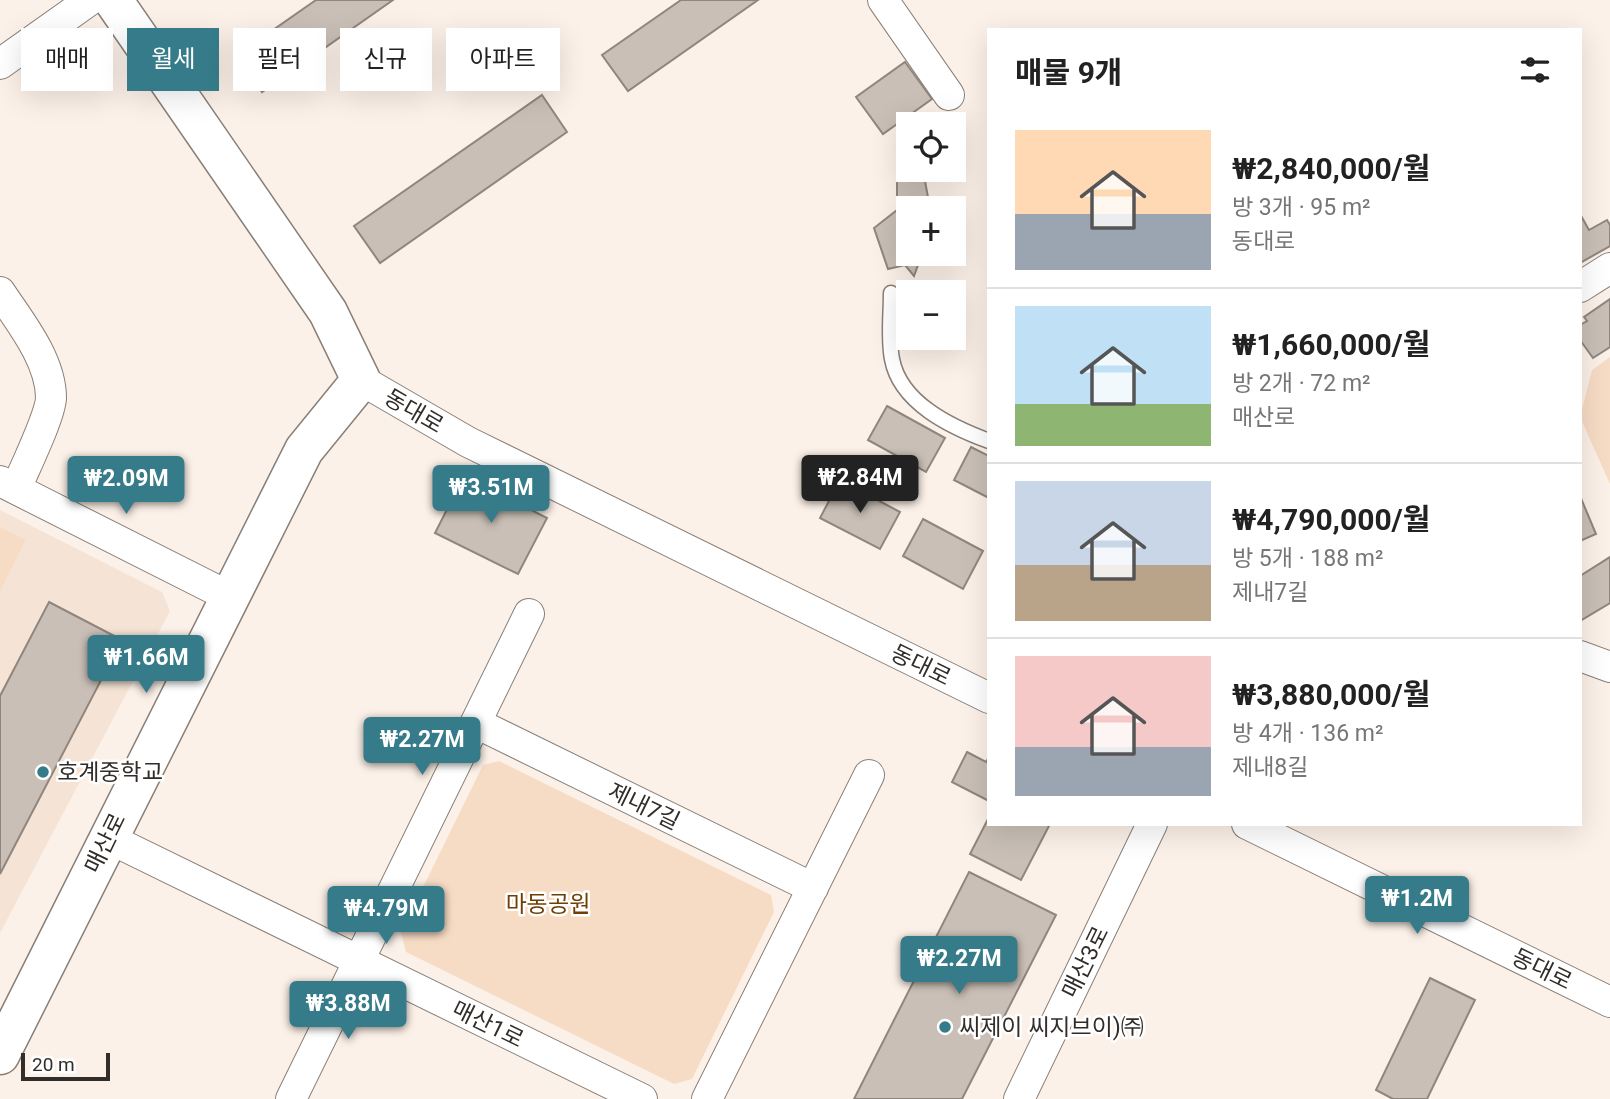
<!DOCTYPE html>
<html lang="ko">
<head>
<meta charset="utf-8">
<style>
  :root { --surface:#fff; --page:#f2f2f2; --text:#222; --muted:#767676; --line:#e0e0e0; --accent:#367b89 }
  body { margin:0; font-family:Roboto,"Noto Sans KR",sans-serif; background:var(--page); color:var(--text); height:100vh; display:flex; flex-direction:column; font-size:26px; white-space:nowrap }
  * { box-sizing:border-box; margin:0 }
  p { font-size:23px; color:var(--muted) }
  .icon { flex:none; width:38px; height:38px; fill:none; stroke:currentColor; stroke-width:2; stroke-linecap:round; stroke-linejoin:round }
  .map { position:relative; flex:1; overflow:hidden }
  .details { position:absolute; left:987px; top:28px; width:595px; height:798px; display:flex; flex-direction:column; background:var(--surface); border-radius:0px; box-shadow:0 7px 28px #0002 }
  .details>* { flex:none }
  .banner { position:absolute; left:21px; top:28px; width:665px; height:63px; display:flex; gap:14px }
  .fabs { position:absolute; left:896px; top:112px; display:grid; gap:14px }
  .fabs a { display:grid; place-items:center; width:70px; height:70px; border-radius:0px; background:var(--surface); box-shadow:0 7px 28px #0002; font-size:35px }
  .scale { position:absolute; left:21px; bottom:18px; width:89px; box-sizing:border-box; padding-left:7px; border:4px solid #312d2a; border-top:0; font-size:19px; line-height:24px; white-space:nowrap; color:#312d2a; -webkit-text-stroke:5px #fff; paint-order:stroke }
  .price { position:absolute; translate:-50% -60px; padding:0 16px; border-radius:7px; background:var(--accent); color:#fff; font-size:23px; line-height:46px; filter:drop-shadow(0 2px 4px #0008) }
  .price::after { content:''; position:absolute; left:50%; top:42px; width:21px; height:16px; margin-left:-10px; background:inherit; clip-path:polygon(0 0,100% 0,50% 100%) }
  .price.current { background:#222; color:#fff }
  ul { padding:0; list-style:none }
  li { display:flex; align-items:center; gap:21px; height:175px; padding:0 28px }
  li+li { border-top:2px solid var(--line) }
  li span { display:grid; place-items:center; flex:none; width:196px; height:140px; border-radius:0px; color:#555 }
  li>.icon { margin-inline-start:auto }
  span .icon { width:84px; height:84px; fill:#fffc; stroke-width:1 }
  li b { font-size:30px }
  h2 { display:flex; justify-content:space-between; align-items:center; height:84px; padding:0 28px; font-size:30px }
  .tag { padding:0 24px; border-radius:0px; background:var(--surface); box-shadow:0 7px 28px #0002; font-size:24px; line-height:63px }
  .tag.current { background:var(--accent); color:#fff }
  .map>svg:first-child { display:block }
  .built { fill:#f5e4d5 }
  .green { fill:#f7dcc5 }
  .building { fill:#c9bfb6; stroke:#90867e; stroke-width:2 }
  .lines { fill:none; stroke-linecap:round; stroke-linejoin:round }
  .lane-casing { stroke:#897f77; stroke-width:17 }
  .street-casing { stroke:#897f77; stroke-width:32 }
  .secondary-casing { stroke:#897f77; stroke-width:41 }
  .lane { stroke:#fff; stroke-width:14 }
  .street { stroke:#fff; stroke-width:30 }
  .secondary { stroke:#fff; stroke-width:38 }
  .poi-dot { fill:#367b89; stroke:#fff; stroke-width:2.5 }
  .labels { text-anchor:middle; stroke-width:5; stroke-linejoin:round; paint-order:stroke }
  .street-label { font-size:23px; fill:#312d2a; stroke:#fff }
  .poi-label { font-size:23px; fill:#312d2a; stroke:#fff; text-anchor:start }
  .park-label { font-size:23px; fill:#6f3f03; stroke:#fff }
</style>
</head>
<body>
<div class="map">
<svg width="1610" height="1099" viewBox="0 0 1610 1099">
  <rect width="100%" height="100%" fill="#fcf1e8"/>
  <path class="built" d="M 0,510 L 162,592 L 170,611 L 0,933 Z"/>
  <path class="green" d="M 1610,357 L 1610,484 L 1580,417 L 1592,370 Z
    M 0,527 L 26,540 L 0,591 Z
    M 499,761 L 771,895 L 774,912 L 692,1079 L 674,1084 L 406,952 L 401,932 L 483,765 Z"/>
  <path class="building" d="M 316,0 L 393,0 L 262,92 L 237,55 Z
    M 681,0 L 758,0 L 628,91 L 602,55 Z
    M 905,62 L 932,99 L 883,134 L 856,97 Z
    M 542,95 L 567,132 L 380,263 L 354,226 Z
    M 897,180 L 925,181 L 930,208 L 908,208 L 908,254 L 922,254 L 914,276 L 905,265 L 888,269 L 874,228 L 897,210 Z
    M 1580,214 L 1589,230 L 1607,220 L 1610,225 L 1610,246 L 1580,263 Z
    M 1610,299 L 1610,347 L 1593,358 L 1580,340 L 1580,325 L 1587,321 L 1584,317 Z
    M 887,406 L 945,438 L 926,472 L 868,440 Z
    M 971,447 L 989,456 L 989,498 L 954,480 Z
    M 464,476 L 547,518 L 518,574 L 435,533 Z
    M 840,480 L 900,512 L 880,549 L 820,518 Z
    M 1580,496 L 1596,534 L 1580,541 Z
    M 923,519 L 983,551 L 963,589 L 903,556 Z
    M 1610,557 L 1610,603 L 1580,621 L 1580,576 Z
    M 49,602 L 122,640 L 0,874 L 0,696 Z
    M 967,752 L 986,762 L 989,757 L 989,801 L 952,782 Z
    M 989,817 L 989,824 L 1050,824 L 1021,880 L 970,854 Z
    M 969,872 L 1056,915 L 962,1099 L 854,1099 Z
    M 1430,978 L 1475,1000 L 1427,1099 L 1393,1099 L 1376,1090 Z"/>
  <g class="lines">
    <g class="lane-casing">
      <path id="lane" d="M 891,293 C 891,314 888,339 892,359 C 900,403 951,427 989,441"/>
    </g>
    <g class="street-casing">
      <path id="street" d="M 883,0 L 949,95
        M 0,64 L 90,0
        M 1580,287 L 1610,268
        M 0,292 C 20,322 51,360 51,398 C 50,417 24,469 16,489
        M 361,380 L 468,442 L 989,698
        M 0,481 L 228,596
        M 1580,656 L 1610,667
        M 476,723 L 813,888
        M 1247,824 L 1610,1002
        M 108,838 L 642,1099
        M 291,1099 L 529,614
        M 707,1099 L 869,775
        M 1019,1099 L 1152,824"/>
    </g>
    <g class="secondary-casing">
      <path id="secondary" d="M 0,1055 L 304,450 L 361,380 L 328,312 L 113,0"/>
    </g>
    <use href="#lane" class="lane"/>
    <use href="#street" class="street"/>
    <use href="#secondary" class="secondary"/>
  </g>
  <g class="poi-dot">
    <circle cx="43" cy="772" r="7"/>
    <circle cx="945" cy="1027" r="7"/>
  </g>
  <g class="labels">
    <g class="street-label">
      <text transform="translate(414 411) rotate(30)" y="8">동대로</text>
      <text transform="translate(921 665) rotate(26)" y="8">동대로</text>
      <text transform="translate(644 806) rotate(26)" y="8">제내7길</text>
      <text transform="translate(105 843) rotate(-64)" y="8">매산로</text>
      <text transform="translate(1085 962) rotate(-64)" y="8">매산3로</text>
      <text transform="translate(1542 969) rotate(26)" y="8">동대로</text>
      <text transform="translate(488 1024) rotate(26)" y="8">매산1로</text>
    </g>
    <g class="poi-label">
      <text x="57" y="780">호계중학교</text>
      <text x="959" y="1035">씨제이 씨지브이)㈜</text>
    </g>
    <g class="park-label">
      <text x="548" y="912">마동공원</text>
    </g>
  </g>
</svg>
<div class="fabs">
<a><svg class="icon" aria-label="locate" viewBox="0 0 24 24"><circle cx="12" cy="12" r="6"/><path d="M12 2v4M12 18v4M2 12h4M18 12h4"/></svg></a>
<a>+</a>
<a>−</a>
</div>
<div class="scale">20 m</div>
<b class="price current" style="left:860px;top:515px">₩2.84M</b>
<b class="price" style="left:126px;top:516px">₩2.09M</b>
<b class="price" style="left:491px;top:525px">₩3.51M</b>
<b class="price" style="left:146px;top:695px">₩1.66M</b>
<b class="price" style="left:422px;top:777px">₩2.27M</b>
<b class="price" style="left:1417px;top:936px">₩1.2M</b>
<b class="price" style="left:386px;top:946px">₩4.79M</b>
<b class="price" style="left:959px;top:996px">₩2.27M</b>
<b class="price" style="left:348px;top:1041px">₩3.88M</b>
<div class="banner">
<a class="tag">매매</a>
<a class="tag current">월세</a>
<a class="tag">필터</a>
<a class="tag">신규</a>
<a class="tag">아파트</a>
</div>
<section class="details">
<h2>매물 9개<svg class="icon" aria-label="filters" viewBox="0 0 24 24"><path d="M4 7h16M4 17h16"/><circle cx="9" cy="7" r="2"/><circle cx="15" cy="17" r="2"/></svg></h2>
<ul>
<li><span style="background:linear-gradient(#ffd9b3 60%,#9aa5b1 0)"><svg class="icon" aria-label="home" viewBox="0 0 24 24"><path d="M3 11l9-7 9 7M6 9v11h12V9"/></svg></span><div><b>₩2,840,000/월</b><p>방 3개 · 95 m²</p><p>동대로</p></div></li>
<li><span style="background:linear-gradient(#bfe0f5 70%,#8fb573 0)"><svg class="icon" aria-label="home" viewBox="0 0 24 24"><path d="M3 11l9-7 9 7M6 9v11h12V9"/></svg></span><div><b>₩1,660,000/월</b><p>방 2개 · 72 m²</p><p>매산로</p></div></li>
<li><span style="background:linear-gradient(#c9d6e8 60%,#b9a48a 0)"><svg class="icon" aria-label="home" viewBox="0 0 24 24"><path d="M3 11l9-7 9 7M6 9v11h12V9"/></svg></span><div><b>₩4,790,000/월</b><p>방 5개 · 188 m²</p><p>제내7길</p></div></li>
<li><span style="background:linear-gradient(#f6c9c9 65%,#9aa5b1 0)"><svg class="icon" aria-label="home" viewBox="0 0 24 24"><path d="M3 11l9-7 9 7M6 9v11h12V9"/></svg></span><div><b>₩3,880,000/월</b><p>방 4개 · 136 m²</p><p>제내8길</p></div></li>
</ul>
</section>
</div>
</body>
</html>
